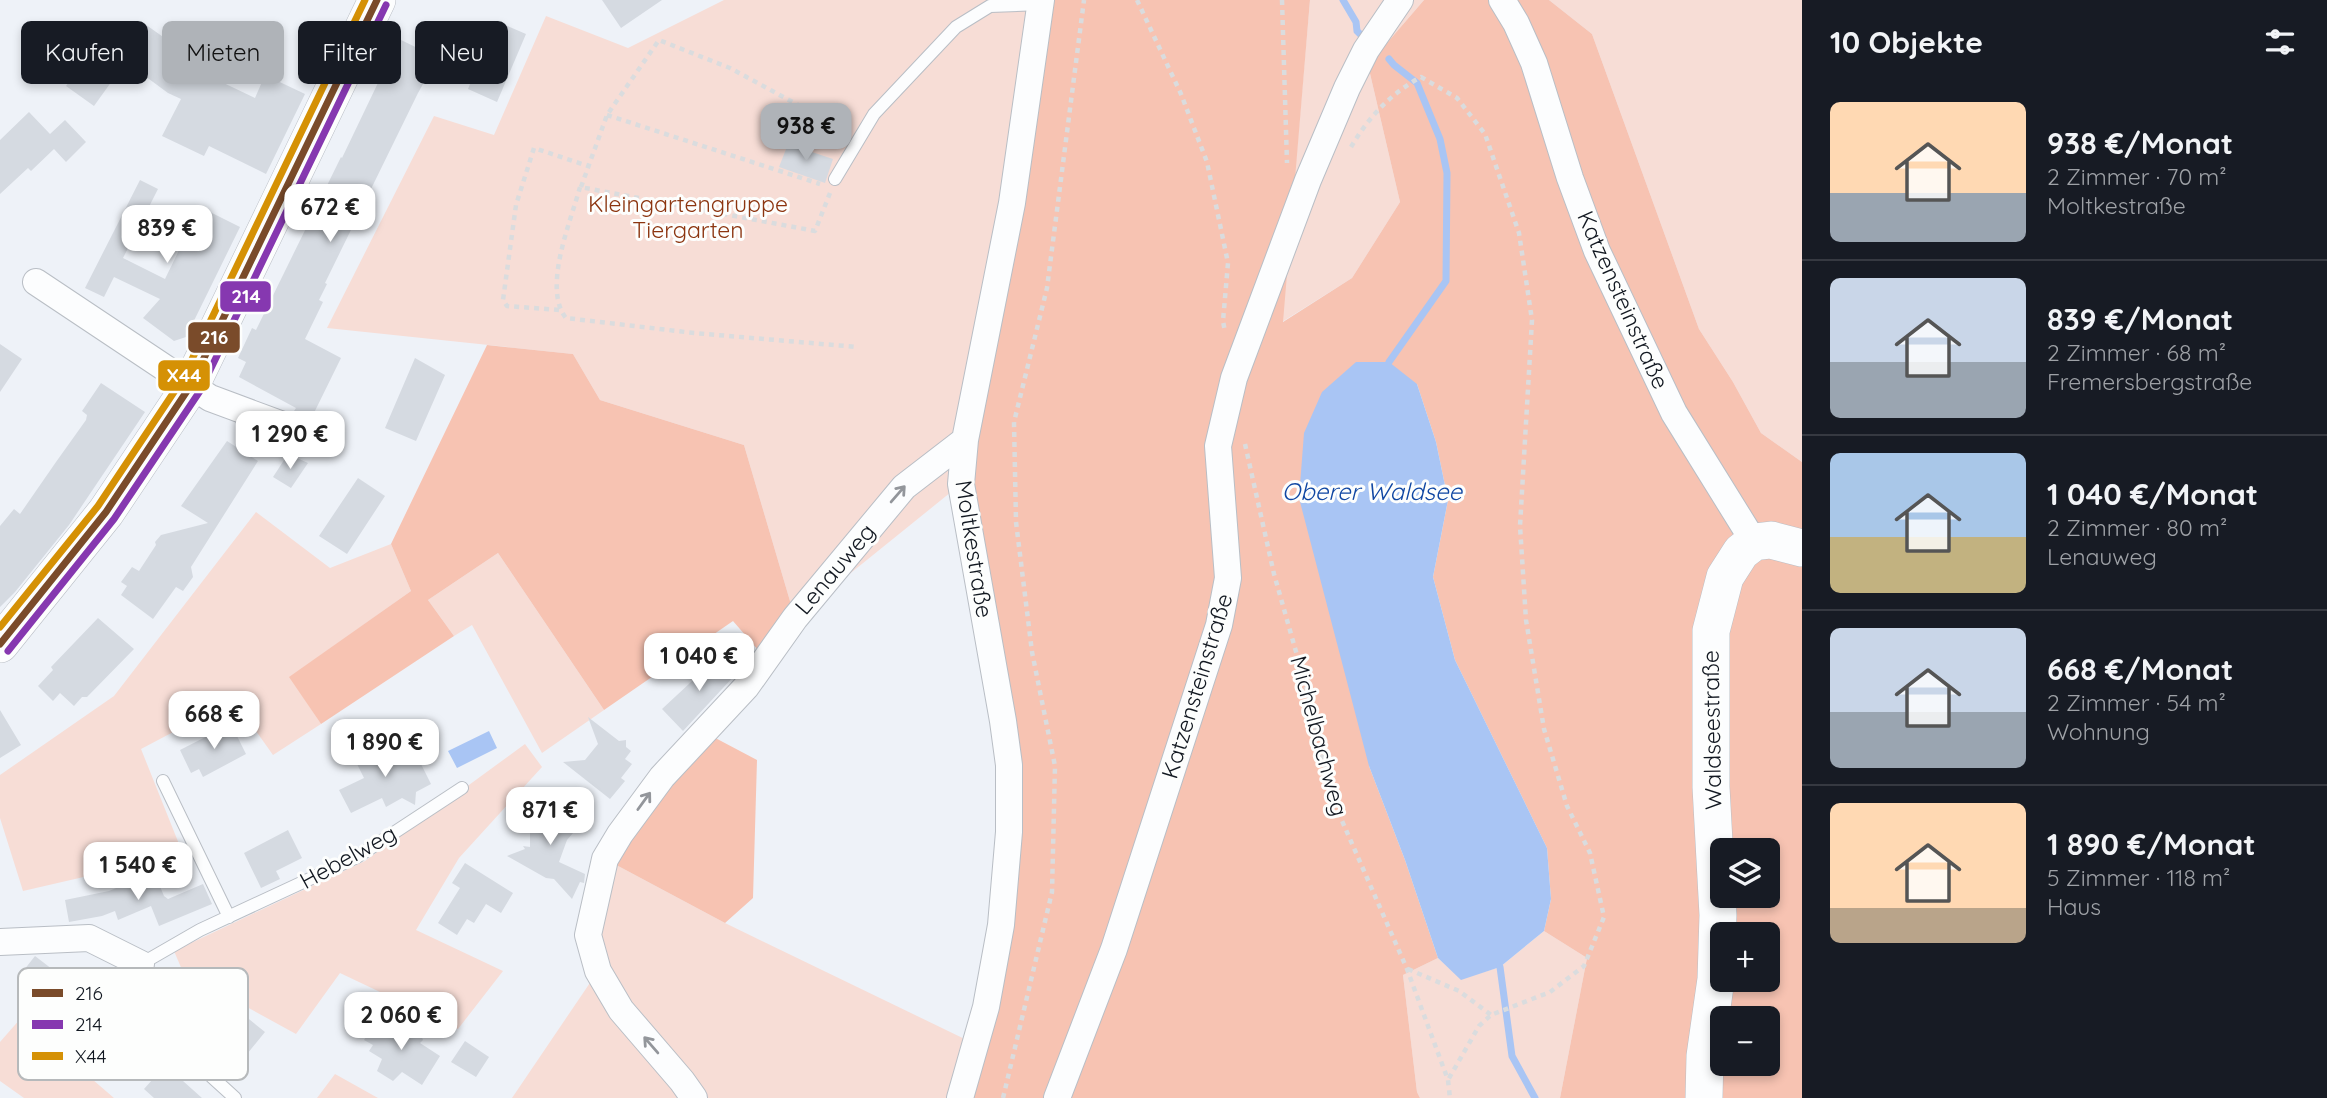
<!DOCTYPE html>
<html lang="de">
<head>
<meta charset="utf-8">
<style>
  :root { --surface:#171b24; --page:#20242c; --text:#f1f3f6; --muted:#9ea1a6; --line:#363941; --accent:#afb3b8 }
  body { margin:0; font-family:Quicksand,sans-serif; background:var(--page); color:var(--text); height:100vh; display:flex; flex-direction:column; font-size:26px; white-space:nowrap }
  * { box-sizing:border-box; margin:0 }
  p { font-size:23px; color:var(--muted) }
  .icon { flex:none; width:38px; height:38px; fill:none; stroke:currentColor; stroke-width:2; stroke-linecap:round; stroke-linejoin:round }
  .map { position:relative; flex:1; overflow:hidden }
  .drawer { display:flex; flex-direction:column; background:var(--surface); width:525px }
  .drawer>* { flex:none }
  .top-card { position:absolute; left:21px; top:21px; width:665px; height:63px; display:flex; gap:14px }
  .tools { position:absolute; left:1710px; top:838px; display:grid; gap:14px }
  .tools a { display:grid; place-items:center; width:70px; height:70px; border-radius:10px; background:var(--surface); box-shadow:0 4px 10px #0003; font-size:35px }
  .price { position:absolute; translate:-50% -60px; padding:0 16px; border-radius:14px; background:#fff; color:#222; font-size:23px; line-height:46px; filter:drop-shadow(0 2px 4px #0008) }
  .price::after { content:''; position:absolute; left:50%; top:42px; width:21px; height:16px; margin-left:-10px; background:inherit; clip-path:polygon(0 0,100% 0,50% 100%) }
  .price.active { background:var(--accent); color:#111 }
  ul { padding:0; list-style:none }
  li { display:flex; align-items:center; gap:21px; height:175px; padding:0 28px }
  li+li { border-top:2px solid var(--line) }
  li span { display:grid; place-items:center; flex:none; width:196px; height:140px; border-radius:10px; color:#555 }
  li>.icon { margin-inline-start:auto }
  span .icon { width:84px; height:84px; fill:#fffc; stroke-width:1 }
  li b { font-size:30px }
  h2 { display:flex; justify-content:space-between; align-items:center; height:84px; padding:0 28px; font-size:30px }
  .pill { padding:0 24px; border-radius:10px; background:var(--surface); box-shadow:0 4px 10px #0003; font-size:24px; line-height:63px }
  .pill.active { background:var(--accent); color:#111 }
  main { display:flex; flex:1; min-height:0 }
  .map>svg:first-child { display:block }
  .green { fill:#f7ddd6 }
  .forest { fill:#f7c3b2; fill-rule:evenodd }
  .water { fill:#a9c5f4 }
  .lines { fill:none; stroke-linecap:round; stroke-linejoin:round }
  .stream { stroke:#a9c5f4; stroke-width:7 }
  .building { fill:#d5dae1 }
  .lane-casing { stroke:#b9bec5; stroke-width:14 }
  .street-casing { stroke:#b9bec5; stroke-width:28 }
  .secondary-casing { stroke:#b9bec5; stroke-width:38 }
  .path { stroke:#dadcde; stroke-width:4.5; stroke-dasharray:5 5; stroke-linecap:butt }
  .lane { stroke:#fcfdfe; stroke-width:12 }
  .street { stroke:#fcfdfe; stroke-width:26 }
  .secondary { stroke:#fcfdfe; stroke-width:37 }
  .bus-1-casing { stroke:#fdfefd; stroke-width:12 }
  .bus-2-casing { stroke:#fdfefd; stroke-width:12 }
  .bus-3-casing { stroke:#fdfefd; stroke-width:12 }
  .bus-1 { stroke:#7a4b2a; stroke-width:7 }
  .bus-2 { stroke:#8638b0; stroke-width:7 }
  .bus-3 { stroke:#d59105; stroke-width:7 }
  .oneway { stroke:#93969b }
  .labels { text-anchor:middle; stroke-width:6; stroke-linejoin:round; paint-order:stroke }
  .park-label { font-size:23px; fill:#8c3510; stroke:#fdfefd }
  .street-label { font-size:23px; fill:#121821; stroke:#fdfefd }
  .water-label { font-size:24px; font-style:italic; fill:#1047a3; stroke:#fdfefd }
  .key { fill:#fdfefd; stroke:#b6b9bb; stroke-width:2 }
  .key-label { font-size:19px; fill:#121821 }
  .line-badge { stroke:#fdfefd; stroke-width:2.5 }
  .badge-label { font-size:19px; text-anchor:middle; font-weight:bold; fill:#fff }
</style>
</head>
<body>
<main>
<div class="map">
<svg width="1802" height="1098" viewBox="0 0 1802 1098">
  <rect width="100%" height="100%" fill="#eef2f8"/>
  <path class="green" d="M 724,0 L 1041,0 L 961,484 L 795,618 L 744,445 L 600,400 L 573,354 L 327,328 L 434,116 L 494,135 L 546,16 L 628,48 Z
    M 1310,0 L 1424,0 L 1368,65 L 1400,202 L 1352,278 L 1282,322 Z
    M 1549,0 L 1802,0 L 1802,462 L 1761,433 L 1733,382 L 1699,329 L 1592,34 Z
    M 256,512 L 330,568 L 391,544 L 411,591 L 290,677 L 321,724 L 273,755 L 234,700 L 141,749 L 183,854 L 23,891 L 0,818 L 0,775 L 114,696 Z
    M 498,553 L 604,710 L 542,753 L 472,625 L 454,636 L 428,600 Z
    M 525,744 L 542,767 L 459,858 L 416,930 L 503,971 L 458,1029 L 340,973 L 296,1034 L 183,972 L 174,951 L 365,861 Z
    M 605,859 L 725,923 L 975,1044 L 960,1098 L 512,1098 L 598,971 Z
    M 1544,931 L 1587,958 L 1560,1098 L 1420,1098 L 1417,1092 L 1403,975 L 1438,958 L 1461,979 L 1500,967 Z
    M 21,1018 L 114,1098 L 24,1098 L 0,1081 L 0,1042 Z
    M 335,1074 L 378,1098 L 317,1098 Z"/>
  <path class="forest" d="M 1041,0 L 1310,0 L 1283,322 L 1352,278 L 1400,202 L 1368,65 L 1424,0 L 1549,0 L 1592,34 L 1699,329 L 1733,382 L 1761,433 L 1802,462 L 1802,1098 L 1560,1098 L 1587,958 L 1544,931 L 1551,899 L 1547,848 L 1455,660 L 1433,577 L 1448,500 L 1436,442 L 1417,384 L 1369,766 L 1405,860 L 1438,958 L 1403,975 L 1417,1092 L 1420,1098 L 960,1098 L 1009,832 L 961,484 ZM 1722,850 L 1768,850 L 1768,896 L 1722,896 ZM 1722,934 L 1768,934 L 1768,980 L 1722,980 ZM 1722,1018 L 1768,1018 L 1768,1064 L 1722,1064 Z
    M 487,345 L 573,354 L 600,400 L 744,445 L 795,618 L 766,659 L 733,621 L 604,710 L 498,553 L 428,600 L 454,636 L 321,724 L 289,677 L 411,591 L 391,544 Z
    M 704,732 L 757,760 L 753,898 L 725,923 L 605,859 Z"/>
  <path class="water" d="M 1356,362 L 1389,362 L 1417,384 L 1436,442 L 1448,500 L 1433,577 L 1455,660 L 1547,848 L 1551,899 L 1544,931 L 1500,967 L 1461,980 L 1438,958 L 1405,860 L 1369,766 L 1299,498 L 1304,433 L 1322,392 Z
    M 489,731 L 497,748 L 457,768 L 448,751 Z"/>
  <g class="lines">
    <path class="stream" d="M 1343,0 L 1356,22 L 1357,31 L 1363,37
      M 1389,362 L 1446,281 L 1447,173 L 1440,139 L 1417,83 L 1394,65 L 1389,59
      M 1500,967 L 1512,1056 L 1535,1098"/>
  </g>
  <path class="building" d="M 602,0 L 662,0 L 621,28 Z
    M 496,21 L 526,34 L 497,102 L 468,89 Z
    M 142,22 L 190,56 L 201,31 L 220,40 L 216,50 L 220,53 L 209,76 L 255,98 L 265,75 L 305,94 L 266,174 L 209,146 L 204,156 L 162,136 L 181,99 L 168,93 L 130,65 L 121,77 L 117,74 L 94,106 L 66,86 L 76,72 L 72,70 L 105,23 L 129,40 Z
    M 399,39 L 442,60 L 433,77 L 428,75 L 418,93 L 325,283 L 327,284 L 319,300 L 323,302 L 305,339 L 341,358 L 311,419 L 294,411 L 296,408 L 239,377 L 246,362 L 238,358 L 252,328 L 256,330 L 341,157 L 342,158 Z
    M 29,112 L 50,134 L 65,120 L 86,142 L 66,162 L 54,149 L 31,171 L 28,168 L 0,194 L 0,140 Z
    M 788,144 L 833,159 L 825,183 L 779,167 Z
    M 140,180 L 158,189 L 123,258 L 165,279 L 200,207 L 240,227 L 186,337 L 174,341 L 143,318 L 160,299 L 114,277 L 104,297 L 85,288 Z
    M 0,344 L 22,359 L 0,392 Z
    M 415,358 L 445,375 L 416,441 L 385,428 Z
    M 101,383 L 145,412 L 69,525 L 15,592 L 0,607 L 0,526 L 14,509 L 20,514 L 56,462 L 86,420 L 87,415 L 82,411 Z
    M 227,441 L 258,461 L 191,567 L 193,577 L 183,591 L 176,587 L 153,619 L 121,595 L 127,586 L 121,582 L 132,567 L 139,571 L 156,545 L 155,542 L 161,535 L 208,523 L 181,506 Z
    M 288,454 L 308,463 L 291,488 L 273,477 Z
    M 358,478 L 385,496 L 347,554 L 319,536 Z
    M 98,618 L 134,649 L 87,697 L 82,697 L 74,706 L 60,693 L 53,701 L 38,686 L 53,670 L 51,667 Z
    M 719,656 L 736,674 L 683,731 L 662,709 Z
    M 0,710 L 21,745 L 0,758 Z
    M 588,717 L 619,741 L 626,740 L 626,747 L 631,751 L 625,759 L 632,764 L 621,778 L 625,781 L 610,799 L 563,762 L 585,760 L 598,744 Z
    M 231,724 L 246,754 L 203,777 L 199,769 L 191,773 L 180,750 Z
    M 373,746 L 381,760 L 409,746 L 415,759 L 418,758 L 431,784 L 416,792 L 415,805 L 402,798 L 386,807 L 382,798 L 351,813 L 339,790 L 364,778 L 353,756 Z
    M 540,798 L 565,814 L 568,819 L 579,826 L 567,840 L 559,862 L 585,874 L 584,883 L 580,882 L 572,899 L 554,879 L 546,878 L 507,856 L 525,849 L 523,846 L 530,847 L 530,805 L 537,806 Z
    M 288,830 L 302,858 L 276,871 L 280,879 L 261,888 L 244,853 Z
    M 465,863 L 513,893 L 501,913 L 486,904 L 474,923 L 467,919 L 457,935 L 438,923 L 460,888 L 452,883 Z
    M 154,872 L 164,896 L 168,899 L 203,884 L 212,904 L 159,926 L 151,906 L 118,920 L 115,911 L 102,916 L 69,922 L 65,900 L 109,891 Z
    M 35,956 L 95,1002 L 98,998 L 112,1010 L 109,1014 L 119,1022 L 101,1044 L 101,1050 L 93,1050 L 86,1058 L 56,1033 L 63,1025 L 62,1021 L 72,1008 L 24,970 Z
    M 223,1006 L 230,1012 L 234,1007 L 265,1032 L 234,1070 L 205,1047 L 203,1044 L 206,1040 L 199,1035 Z
    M 388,1020 L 401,1028 L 411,1025 L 419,1030 L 423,1040 L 420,1043 L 440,1056 L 422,1085 L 402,1072 L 393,1081 L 377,1071 L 382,1059 L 369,1051 L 373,1045 L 364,1040 L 376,1021 L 384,1026 Z
    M 465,1041 L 489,1057 L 476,1077 L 451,1062 Z
    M 169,1061 L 186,1077 L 183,1081 L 202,1098 L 154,1098 L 144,1089 Z"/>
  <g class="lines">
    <g class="lane-casing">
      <path id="lane" d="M 835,179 L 874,114 L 956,27 L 990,6 L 1041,4
        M 163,781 L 229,917
        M 235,1098 L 212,1077 L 187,1033 L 141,964 L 200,930 L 357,857 L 462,788"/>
    </g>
    <g class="street-casing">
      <path id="street" d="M 1502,0 L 1516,23 L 1534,63 L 1570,178 L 1597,251 L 1674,413 L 1754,542
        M 36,282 L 210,398 L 299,431
        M 0,942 L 89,938 L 141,964
        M 694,1098 L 682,1081 L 621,1010 L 598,971 L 588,935 L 605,859 L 620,834 L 662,777 L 746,687 L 795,618 L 904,487 L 965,440
        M 960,1098 L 986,1007 L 1001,925 L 1009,832 L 1009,765 L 1003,721 L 961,484 L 965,440 L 1012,203 L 1041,0
        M 1057,1098 L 1114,949 L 1219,625 L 1228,578 L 1218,446 L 1234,378 L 1308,180 L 1347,88 L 1366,50 L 1400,0"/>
    </g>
    <g class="secondary-casing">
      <path id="secondary" d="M 0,644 L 106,512 L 191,385 L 377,0
        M 1704,1098 L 1705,1056 L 1716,979 L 1718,915 L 1711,787 L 1711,631 L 1725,577 L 1741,552 L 1754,542 L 1771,540 L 1802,548"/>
    </g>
    <path class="path" d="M 1137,0 L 1181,94 L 1207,162 L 1228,263 L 1223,321 L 1225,332
      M 1282,0 L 1287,163
      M 607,115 L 820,184
      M 1351,147 C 1368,118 1391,93 1421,77 L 1457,98 L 1485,134 L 1519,233 L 1532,320 L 1520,526 L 1526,620 L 1544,729 L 1567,806 L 1590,853 L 1604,917 L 1584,966 L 1550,992 L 1491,1015 L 1479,1026 L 1448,1080
      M 581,187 L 607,115 L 659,40 L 730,68 L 846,131
      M 830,193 L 815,231 L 580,187 C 571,221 542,288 566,318 L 694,333 L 857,347
      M 559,310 L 507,306 L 503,300 L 516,205 L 534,148 L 588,166
      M 1245,444 L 1274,574 L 1308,694 L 1332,798 L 1407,969 L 1448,1080 L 1450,1098
      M 1408,969 L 1459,991 L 1491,1015
      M 1003,1098 L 1052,892 L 1055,766 L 1032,652 L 1016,522 L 1014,422 L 1047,288 L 1084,0"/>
    <use href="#lane" class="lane"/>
    <use href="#street" class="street"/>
    <use href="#secondary" class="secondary"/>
    <g class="bus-1-casing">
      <path id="bus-1" d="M 0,644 L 106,512 L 191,385 L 377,0"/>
    </g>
    <g class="bus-2-casing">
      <path id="bus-2" d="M 8,651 L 114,519 L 200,391 L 386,5"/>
    </g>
    <g class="bus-3-casing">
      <path id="bus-3" d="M 0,627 L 98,506 L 182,380 L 365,0"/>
    </g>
    <use href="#bus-1" class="bus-1"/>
    <use href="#bus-2" class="bus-2"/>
    <use href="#bus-3" class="bus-3"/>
  </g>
  <defs><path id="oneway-shaft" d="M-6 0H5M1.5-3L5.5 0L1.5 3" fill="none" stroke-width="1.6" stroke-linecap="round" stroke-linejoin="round" transform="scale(1.75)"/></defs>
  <g class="oneway">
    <use href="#oneway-shaft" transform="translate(898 494) rotate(-49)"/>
    <use href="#oneway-shaft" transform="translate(644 801) rotate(-54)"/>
    <use href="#oneway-shaft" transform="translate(651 1045) rotate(-131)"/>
  </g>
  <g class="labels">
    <g class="park-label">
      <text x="688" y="212">Kleingartengruppe<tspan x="688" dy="26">Tiergarten</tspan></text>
    </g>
    <g class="street-label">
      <text transform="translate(1623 300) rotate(66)" y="8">Katzensteinstraße</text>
      <text transform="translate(974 549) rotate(81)" y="8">Moltkestraße</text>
      <text transform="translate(835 569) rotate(-50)" y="8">Lenauweg</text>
      <text transform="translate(1197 686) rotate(-73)" y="8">Katzensteinstraße</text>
      <text transform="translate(1712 730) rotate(-91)" y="8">Waldseestraße</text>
      <text transform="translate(1319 736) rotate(75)" y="8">Michelbachweg</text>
      <text transform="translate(348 857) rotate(-29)" y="8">Hebelweg</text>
    </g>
    <g class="water-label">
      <text x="1372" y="500">Oberer Waldsee</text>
    </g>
  </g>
  <rect x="18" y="968" width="230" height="112" rx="10" class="key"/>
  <rect x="32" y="989" width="31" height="8" fill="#7a4b2a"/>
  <rect x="32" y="1020" width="31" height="9" fill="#8638b0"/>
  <rect x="32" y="1052" width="31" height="8" fill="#d59105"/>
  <g class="key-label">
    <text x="75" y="1000">216</text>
    <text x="75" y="1031">214</text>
    <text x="75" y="1063">X44</text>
  </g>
  <g class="line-badge">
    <rect x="219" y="280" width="53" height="33" rx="7" fill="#8638b0"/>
    <rect x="187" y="321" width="54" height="33" rx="7" fill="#7a4b2a"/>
    <rect x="157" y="359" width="54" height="33" rx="7" fill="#d59105"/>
  </g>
  <g class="badge-label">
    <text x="246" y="303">214</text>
    <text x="214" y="344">216</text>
    <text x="184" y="382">X44</text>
  </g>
</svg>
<div class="tools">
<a><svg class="icon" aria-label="layers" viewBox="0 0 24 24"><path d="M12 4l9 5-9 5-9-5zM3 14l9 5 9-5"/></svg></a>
<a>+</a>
<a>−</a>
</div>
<b class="price active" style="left:806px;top:163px">938 €</b>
<b class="price" style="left:330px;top:244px">672 €</b>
<b class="price" style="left:167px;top:265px">839 €</b>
<b class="price" style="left:290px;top:471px">1 290 €</b>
<b class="price" style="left:699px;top:693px">1 040 €</b>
<b class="price" style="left:214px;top:751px">668 €</b>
<b class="price" style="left:385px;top:779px">1 890 €</b>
<b class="price" style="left:550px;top:847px">871 €</b>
<b class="price" style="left:138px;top:902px">1 540 €</b>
<b class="price" style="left:401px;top:1052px">2 060 €</b>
<div class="top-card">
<a class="pill">Kaufen</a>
<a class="pill active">Mieten</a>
<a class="pill">Filter</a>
<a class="pill">Neu</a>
</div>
</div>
<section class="drawer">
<h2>10 Objekte<svg class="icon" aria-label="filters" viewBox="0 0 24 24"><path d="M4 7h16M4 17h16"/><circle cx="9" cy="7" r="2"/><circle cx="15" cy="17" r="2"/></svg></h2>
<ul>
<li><span style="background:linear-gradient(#ffd9b3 65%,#9aa5b1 0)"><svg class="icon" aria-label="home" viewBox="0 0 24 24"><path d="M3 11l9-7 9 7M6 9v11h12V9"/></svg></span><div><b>938 €/Monat</b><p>2 Zimmer · 70 m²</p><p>Moltkestraße</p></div></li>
<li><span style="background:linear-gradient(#c9d6e8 60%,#9aa5b1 0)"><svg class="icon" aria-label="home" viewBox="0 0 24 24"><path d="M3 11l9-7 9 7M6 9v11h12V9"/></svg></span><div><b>839 €/Monat</b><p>2 Zimmer · 68 m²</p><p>Fremersbergstraße</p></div></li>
<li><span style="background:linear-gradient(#a9c7e8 60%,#c2b280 0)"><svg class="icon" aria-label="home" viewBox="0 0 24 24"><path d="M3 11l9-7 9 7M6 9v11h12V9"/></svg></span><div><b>1 040 €/Monat</b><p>2 Zimmer · 80 m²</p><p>Lenauweg</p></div></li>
<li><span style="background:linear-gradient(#c9d6e8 60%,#9aa5b1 0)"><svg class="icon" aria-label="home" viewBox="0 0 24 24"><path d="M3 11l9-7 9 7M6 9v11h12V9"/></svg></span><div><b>668 €/Monat</b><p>2 Zimmer · 54 m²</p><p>Wohnung</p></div></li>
<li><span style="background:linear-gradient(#ffd9b3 75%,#b9a48a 0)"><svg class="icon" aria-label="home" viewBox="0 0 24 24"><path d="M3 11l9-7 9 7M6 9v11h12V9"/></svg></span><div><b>1 890 €/Monat</b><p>5 Zimmer · 118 m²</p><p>Haus</p></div></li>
</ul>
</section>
</main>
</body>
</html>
